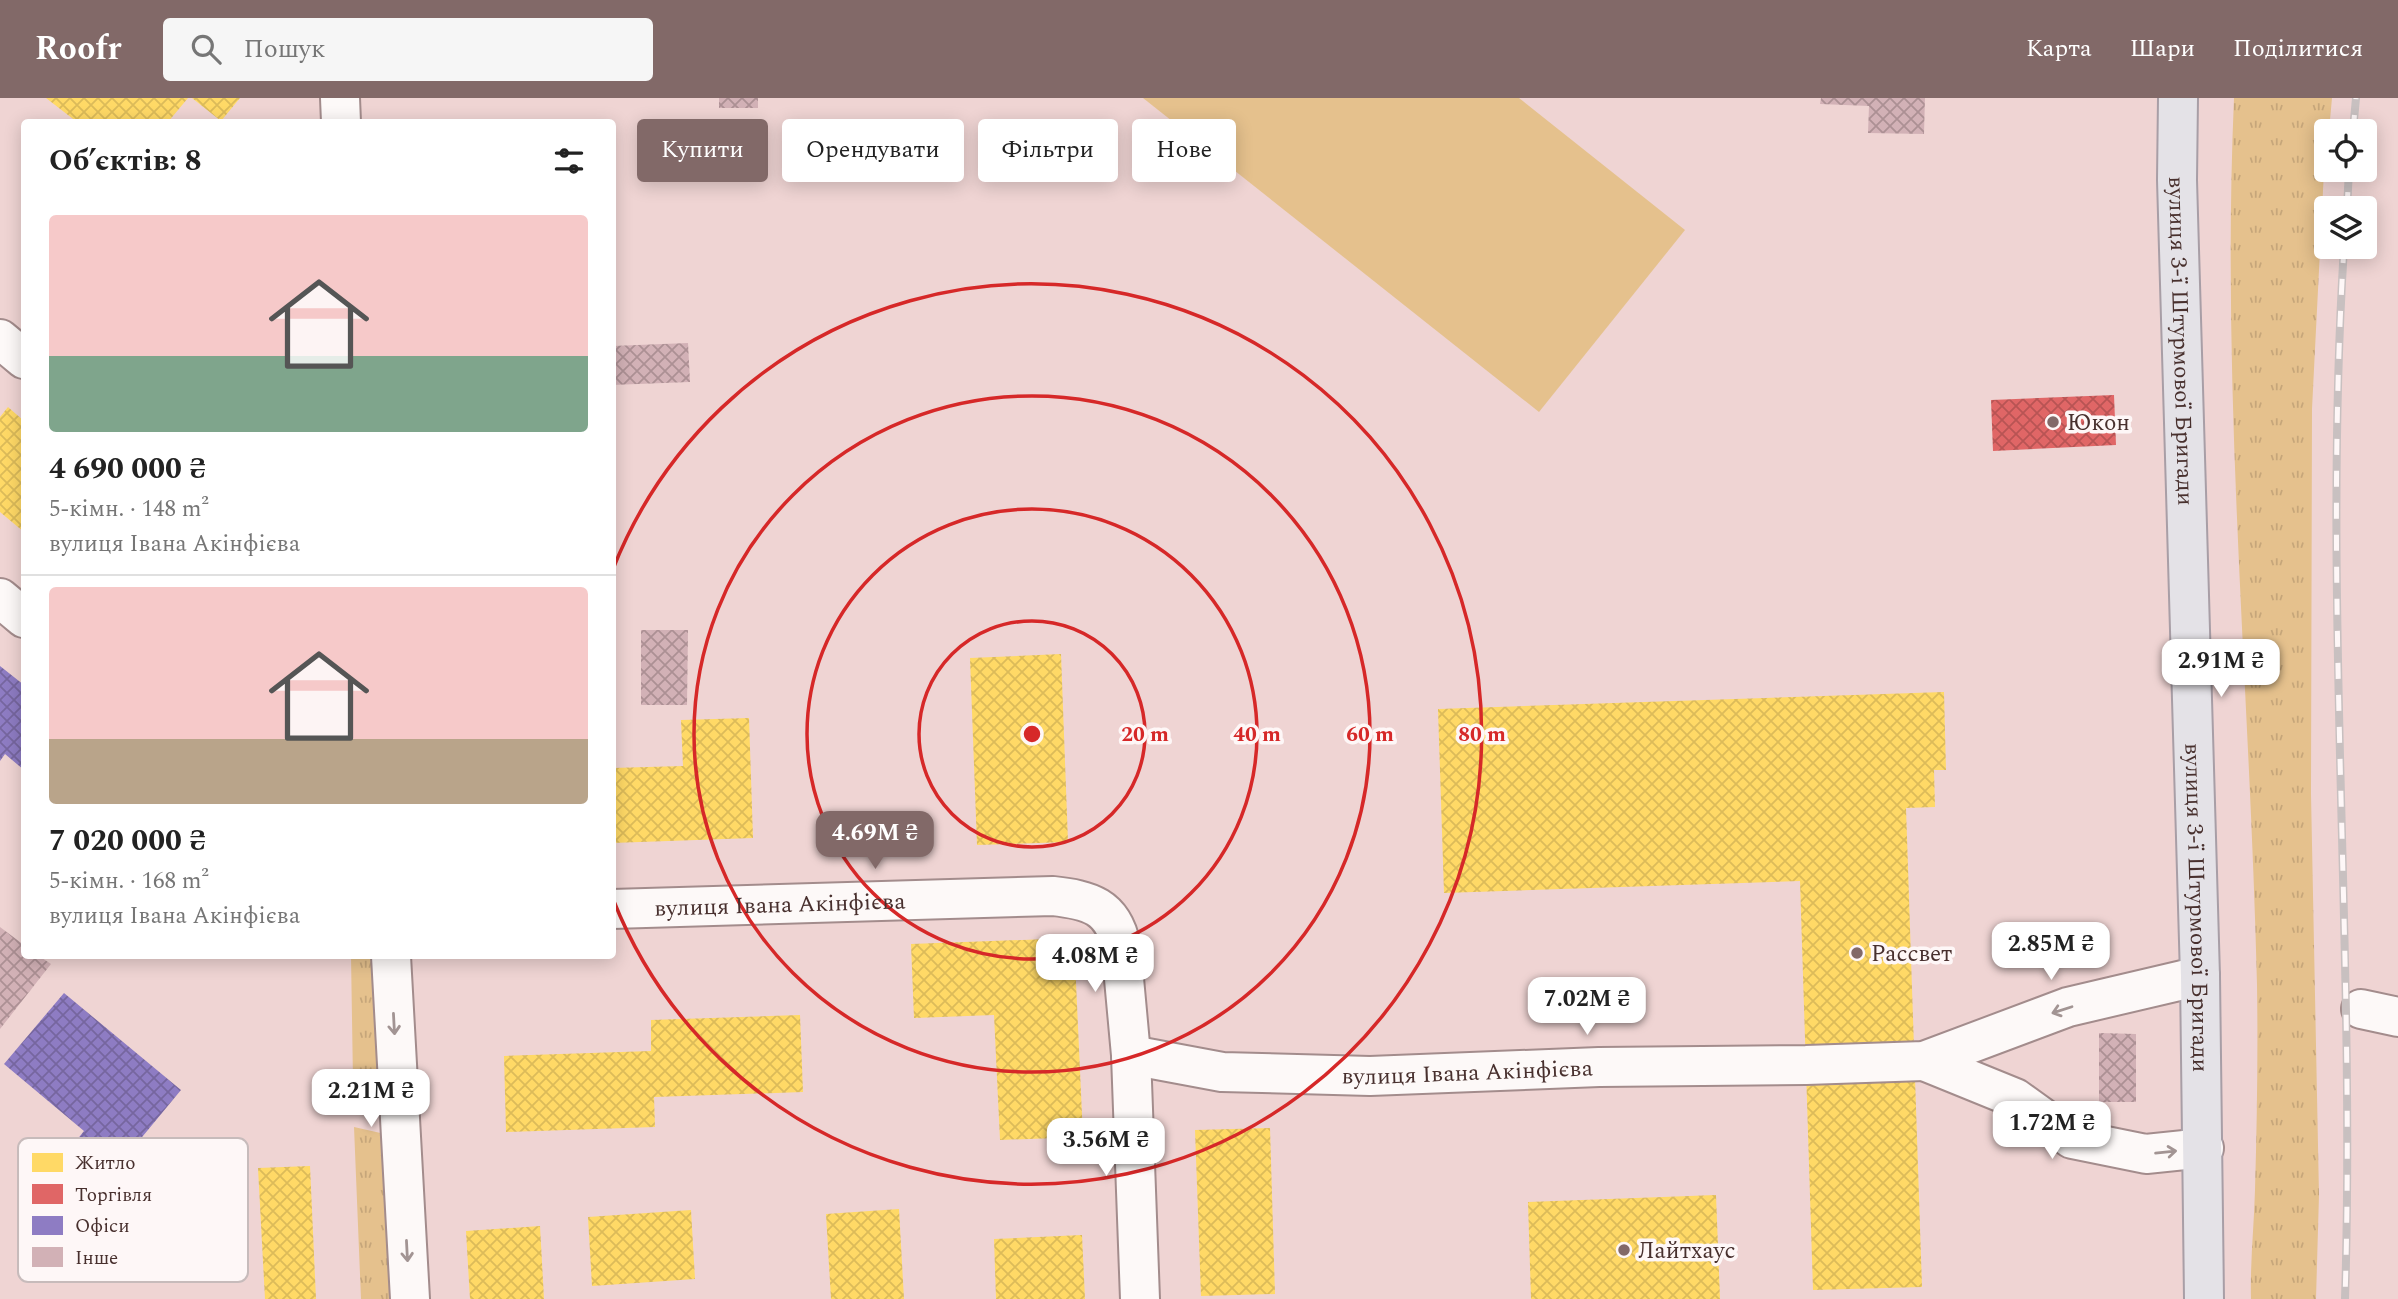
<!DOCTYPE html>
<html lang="uk">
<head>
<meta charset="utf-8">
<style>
  :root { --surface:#fff; --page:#f6f6f6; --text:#222; --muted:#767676; --line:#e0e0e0; --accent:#826968 }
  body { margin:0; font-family:Spectral,serif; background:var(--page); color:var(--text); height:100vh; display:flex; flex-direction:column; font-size:26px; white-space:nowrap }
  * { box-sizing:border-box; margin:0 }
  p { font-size:23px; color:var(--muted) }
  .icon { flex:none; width:38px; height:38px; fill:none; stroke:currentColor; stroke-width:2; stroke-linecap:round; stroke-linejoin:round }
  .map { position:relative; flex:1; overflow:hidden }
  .sheet { position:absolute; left:21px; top:21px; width:595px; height:840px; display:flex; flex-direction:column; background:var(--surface); border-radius:7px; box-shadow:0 4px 18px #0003 }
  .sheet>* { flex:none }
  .banner { position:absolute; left:637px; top:21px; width:665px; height:63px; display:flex; gap:14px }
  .tools { position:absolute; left:2314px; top:21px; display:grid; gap:14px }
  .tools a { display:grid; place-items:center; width:63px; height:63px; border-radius:7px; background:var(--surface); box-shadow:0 4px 18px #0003; font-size:35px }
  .price { position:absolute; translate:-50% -60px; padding:0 16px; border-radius:14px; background:#fff; color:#222; font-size:23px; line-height:46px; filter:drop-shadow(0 2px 4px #0008) }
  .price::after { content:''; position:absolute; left:50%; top:42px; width:21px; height:16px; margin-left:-10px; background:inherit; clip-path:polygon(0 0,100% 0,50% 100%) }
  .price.selected { background:var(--accent); color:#fff }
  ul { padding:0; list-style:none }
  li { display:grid; align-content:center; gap:14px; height:371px; padding:0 28px }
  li+li { border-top:2px solid var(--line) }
  li span { display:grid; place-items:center; height:217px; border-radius:7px; color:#555 }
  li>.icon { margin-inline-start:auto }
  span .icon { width:126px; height:126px; fill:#fffc; stroke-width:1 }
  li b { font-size:30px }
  h2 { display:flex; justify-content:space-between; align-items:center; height:84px; padding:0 28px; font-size:30px }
  .tag { padding:0 24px; border-radius:7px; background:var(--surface); box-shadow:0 4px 18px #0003; font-size:24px; line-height:63px }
  .tag.selected { background:var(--accent); color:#fff }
  header { display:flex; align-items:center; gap:42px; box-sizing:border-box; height:98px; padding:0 35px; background:var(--accent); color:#fff }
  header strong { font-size:33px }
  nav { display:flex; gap:38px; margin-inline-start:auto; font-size:24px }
  .search { width:490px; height:63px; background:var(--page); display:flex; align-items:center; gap:18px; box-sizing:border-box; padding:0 24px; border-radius:7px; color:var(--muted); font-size:26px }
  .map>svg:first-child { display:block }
  .grass { fill:url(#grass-tufts) }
  .garden { fill:#e5c18d }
  .homes { fill:url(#homes-cross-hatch) }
  .shops { fill:url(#shops-cross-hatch) }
  .offices { fill:url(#offices-cross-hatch) }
  .building { fill:url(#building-cross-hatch) }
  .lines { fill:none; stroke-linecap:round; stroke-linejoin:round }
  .minor-casing { stroke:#a38c8c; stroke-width:42 }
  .major-casing { stroke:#a89ea6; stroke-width:42 }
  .minor { stroke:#fdf9f8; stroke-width:38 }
  .major { stroke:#e4e2e7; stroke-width:38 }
  .rail-casing { stroke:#c8c0c0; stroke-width:8 }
  .rail { stroke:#fef7f7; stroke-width:5; stroke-dasharray:16; stroke-linecap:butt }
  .oneway { stroke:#a29493 }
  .ring { fill:none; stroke:#d62828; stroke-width:3.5 }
  .poi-dot { fill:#826968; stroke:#fef7f7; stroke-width:2.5 }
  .labels { text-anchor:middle; stroke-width:7; stroke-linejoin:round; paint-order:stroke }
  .street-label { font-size:23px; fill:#48302e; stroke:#fef7f7 }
  .poi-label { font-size:23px; fill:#48302e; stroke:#fef7f7; text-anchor:start }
  .key { fill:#fef7f7; stroke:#c7bbbb; stroke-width:2 }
  .key-label { font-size:19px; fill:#48302e }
  .centre { fill:#d62828; stroke:#fef7f7; stroke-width:3.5 }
  .ring-label { font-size:21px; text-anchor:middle; font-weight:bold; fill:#d62828; stroke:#fef7f7; stroke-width:7; stroke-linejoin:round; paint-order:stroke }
</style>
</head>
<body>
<header>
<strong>Roofr</strong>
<div class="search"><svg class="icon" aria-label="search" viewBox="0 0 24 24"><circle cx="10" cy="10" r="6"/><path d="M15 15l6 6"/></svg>Пошук</div>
<nav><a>Карта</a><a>Шари</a><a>Поділитися</a></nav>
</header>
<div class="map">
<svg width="2398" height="1201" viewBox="0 0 2398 1201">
  <defs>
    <pattern id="grass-tufts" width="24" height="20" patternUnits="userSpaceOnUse" patternTransform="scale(1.75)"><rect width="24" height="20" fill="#e5c18d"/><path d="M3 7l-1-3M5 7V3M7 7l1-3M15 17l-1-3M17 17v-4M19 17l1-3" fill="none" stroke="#c6a67a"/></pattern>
    <pattern id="homes-cross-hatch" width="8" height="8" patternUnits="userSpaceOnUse" patternTransform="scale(1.75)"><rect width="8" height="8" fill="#ffd966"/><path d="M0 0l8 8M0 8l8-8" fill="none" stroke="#dcbb59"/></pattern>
    <pattern id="shops-cross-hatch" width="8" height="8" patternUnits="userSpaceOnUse" patternTransform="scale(1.75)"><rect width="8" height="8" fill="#e06666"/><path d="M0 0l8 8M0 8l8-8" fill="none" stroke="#b85454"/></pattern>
    <pattern id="offices-cross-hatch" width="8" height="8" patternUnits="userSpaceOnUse" patternTransform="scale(1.75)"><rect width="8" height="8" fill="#8e7cc3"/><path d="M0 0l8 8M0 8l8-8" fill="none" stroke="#76669f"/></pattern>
    <pattern id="building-cross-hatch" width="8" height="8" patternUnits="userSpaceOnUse" patternTransform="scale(1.75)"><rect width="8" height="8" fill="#d2b1b6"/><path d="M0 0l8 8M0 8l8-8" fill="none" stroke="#ac9094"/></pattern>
  </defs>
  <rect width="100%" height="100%" fill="#efd4d3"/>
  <path class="grass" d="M 2234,0 L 2332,0 L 2329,33 L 2326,33 L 2312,311 L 2311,696 L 2319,1097 L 2316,1201 L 2251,1201 C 2250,1164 2254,1129 2255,1092 C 2257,1024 2258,955 2257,887 C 2250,592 2221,296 2234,0 Z
    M 351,858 L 379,858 L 382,982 L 353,983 Z
    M 354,1029 L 385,1036 L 392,1201 L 361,1201 Z"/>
  <path class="garden" d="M 1143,0 L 1519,0 L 1685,132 L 1539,314 Z"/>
  <path class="homes" d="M 46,0 L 188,0 L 168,24 L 77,24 Z
    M 192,0 L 240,0 L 221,23 Z
    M 8,309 L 24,323 L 24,434 L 0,414 L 0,319 Z
    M 1061,556 L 1068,744 L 977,747 L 970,560 Z
    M 1944,594 L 1946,672 L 1934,672 L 1935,709 L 1906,710 L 1922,1189 L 1813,1192 L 1800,783 L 1444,795 L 1438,611 Z
    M 749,620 L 753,740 L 612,745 L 612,670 L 683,668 L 681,622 Z
    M 1074,840 L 1083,1039 L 1000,1042 L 994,917 L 914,920 L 911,846 Z
    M 800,917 L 803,994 L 654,999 L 655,1029 L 506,1034 L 504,958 L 651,953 L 651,922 Z
    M 1270,1030 L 1275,1196 L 1201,1198 L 1195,1032 Z
    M 310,1068 L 316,1201 L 265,1201 L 258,1070 Z
    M 1716,1097 L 1720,1201 L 1531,1201 L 1528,1104 Z
    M 899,1111 L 904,1201 L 831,1201 L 826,1116 Z
    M 691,1112 L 695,1181 L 592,1188 L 588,1119 Z
    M 540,1128 L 544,1201 L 470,1201 L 466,1133 Z
    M 1082,1137 L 1085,1201 L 996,1201 L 994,1141 Z"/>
  <path class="shops" d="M 2114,297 L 2116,347 L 1993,353 L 1991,302 Z"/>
  <path class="offices" d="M 0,568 L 24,587 L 24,672 L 5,656 L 0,663 Z
    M 64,895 L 181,992 L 109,1079 L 72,1048 L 84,1033 L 4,966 Z"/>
  <path class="building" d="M 719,0 L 758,0 L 758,10 L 719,10 Z
    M 1821,0 L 1925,0 L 1924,36 L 1868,35 L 1869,8 L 1820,6 Z
    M 688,245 L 690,284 L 612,287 L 612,248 Z
    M 641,532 L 688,532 L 687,607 L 641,607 Z
    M 0,829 L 24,847 L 24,858 L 39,858 L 51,866 L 0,931 Z
    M 2099,935 L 2136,936 L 2136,1004 L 2099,1004 Z"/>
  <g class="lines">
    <g class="minor-casing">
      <g id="minor">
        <path d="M 340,0 L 341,24"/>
        <path d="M 0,241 L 24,261"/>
        <path d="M 0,500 L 24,520"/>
        <path id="s1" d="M 612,811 L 1053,798 C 1089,802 1113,808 1121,848 L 1131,957 L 1140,1201"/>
        <path d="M 391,858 L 410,1201"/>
        <path d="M 2361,911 L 2398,919"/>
        <path id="s2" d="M 1131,957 L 1222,974 L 1370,978 L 1599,969 L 1806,967 L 1924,963 L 2068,909 L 2200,878"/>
        <path d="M 1924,963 L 2015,1000 L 2072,1041 L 2146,1056 L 2204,1050"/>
      </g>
    </g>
    <g class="major-casing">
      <g id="major">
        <path id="s3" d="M 2178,0 L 2177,82 L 2200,878 L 2204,1201"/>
      </g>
    </g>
    <use href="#minor" class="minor"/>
    <use href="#major" class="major"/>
    <g class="rail-casing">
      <path id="rail" d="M 2353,33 L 2356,0
        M 2347,110 L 2349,72
        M 2344,149 C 2322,499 2356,850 2345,1201"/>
    </g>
    <use href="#rail" class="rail"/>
  </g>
  <defs><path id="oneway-shaft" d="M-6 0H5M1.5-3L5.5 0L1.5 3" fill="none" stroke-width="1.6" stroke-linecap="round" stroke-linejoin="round" transform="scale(1.75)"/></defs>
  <g class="oneway">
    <use href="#oneway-shaft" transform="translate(2062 912) rotate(162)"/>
    <use href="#oneway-shaft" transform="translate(394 926) rotate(87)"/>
    <use href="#oneway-shaft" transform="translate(2166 1054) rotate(-6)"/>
    <use href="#oneway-shaft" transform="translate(407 1153) rotate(87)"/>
  </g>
  <g class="ring">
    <circle cx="1032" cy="636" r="113"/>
    <circle cx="1032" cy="636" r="225"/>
    <circle cx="1032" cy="636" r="338"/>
    <path d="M613 471A450 450 0 1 1 613 801"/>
  </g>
  <g class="poi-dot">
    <circle cx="2053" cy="324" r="7"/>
    <circle cx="1857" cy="855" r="7"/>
    <circle cx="1624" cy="1152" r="7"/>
  </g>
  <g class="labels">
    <g class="street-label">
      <text dy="8" stroke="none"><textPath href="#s3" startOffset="243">вулиця 3-ї Штурмової Бригади</textPath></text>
      <text dy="8" stroke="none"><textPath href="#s1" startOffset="168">вулиця Івана Акінфієва</textPath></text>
      <text dy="8" stroke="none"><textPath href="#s3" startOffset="810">вулиця 3-ї Штурмової Бригади</textPath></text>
      <text dy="8" stroke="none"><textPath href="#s2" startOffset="338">вулиця Івана Акінфієва</textPath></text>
    </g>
    <g class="poi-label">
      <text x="2067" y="332">Юкон</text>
      <text x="1871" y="863">Рассвет</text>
      <text x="1638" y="1160">Лайтхаус</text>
    </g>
  </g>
  <rect x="18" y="1040" width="230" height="144" rx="10" class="key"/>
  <rect x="32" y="1055" width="31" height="19" fill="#ffd966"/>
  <rect x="32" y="1086" width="31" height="20" fill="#e06666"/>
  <rect x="32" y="1118" width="31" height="19" fill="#8e7cc3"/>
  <rect x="32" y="1149" width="31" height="20" fill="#d2b1b6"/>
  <g class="key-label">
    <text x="75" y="1071">Житло</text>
    <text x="75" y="1103">Торгівля</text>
    <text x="75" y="1134">Офіси</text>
    <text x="75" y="1166">Інше</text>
  </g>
  <circle cx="1032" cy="636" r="10" class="centre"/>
  <g class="ring-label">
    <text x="1145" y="643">20 m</text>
    <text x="1257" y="643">40 m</text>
    <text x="1370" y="643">60 m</text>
    <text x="1482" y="643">80 m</text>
  </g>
</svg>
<div class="tools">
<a><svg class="icon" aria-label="locate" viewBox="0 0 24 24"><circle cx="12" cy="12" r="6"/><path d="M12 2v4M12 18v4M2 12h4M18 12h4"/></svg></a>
<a><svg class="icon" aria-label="layers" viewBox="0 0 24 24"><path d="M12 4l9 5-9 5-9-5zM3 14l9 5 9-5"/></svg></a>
</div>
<b class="price" style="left:2221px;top:601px">2.91M ₴</b>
<b class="price selected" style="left:875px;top:773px">4.69M ₴</b>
<b class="price" style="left:2051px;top:884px">2.85M ₴</b>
<b class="price" style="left:1095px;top:896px">4.08M ₴</b>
<b class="price" style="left:1587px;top:939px">7.02M ₴</b>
<b class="price" style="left:371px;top:1031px">2.21M ₴</b>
<b class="price" style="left:2052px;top:1063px">1.72M ₴</b>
<b class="price" style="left:1106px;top:1080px">3.56M ₴</b>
<div class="banner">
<a class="tag selected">Купити</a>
<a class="tag">Орендувати</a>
<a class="tag">Фільтри</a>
<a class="tag">Нове</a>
</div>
<section class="sheet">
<h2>Об’єктів: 8<svg class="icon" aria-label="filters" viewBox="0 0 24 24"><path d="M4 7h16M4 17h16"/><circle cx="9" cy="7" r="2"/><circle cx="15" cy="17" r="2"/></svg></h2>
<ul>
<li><span style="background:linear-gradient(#f6c9c9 65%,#7fa58c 0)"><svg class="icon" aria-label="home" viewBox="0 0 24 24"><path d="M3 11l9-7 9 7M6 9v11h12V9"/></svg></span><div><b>4 690 000 ₴</b><p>5-кімн. · 148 m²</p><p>вулиця Івана Акінфієва</p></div></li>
<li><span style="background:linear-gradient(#f6c9c9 70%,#b9a48a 0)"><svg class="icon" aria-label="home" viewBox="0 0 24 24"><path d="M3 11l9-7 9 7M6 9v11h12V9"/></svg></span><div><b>7 020 000 ₴</b><p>5-кімн. · 168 m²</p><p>вулиця Івана Акінфієва</p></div></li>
</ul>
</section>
</div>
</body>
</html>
